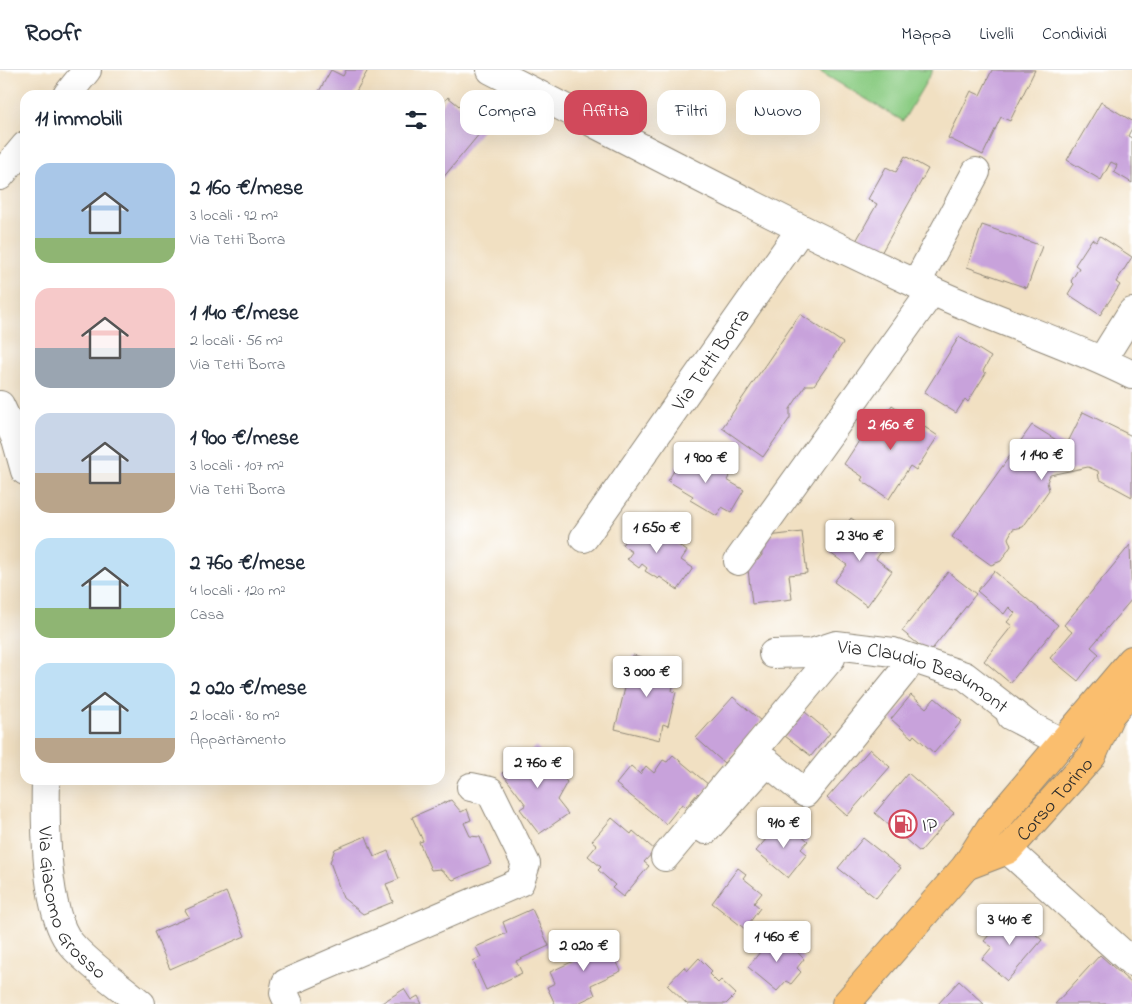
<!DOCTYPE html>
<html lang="it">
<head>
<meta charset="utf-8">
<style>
  :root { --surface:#fff; --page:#f2f2f3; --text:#1f2937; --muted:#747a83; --line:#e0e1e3; --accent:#d1495b }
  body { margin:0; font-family:"Indie Flower",sans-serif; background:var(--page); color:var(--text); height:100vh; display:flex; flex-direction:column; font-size:19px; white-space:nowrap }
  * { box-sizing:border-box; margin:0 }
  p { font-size:16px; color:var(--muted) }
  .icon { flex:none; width:28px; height:28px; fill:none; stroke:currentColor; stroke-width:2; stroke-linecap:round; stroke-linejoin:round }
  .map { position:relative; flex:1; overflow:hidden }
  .side { position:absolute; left:20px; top:20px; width:425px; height:695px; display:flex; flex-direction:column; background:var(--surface); border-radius:15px; box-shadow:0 5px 20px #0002 }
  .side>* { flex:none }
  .banner { position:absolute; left:460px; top:20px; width:475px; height:45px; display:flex; gap:10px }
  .price { position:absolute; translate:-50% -42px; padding:0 11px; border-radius:5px; background:#fff; color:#222; font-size:16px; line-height:32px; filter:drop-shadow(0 1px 2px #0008) }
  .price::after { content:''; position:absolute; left:50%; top:30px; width:15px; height:11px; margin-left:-8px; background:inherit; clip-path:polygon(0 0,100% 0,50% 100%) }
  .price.current { background:var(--accent); color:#fff }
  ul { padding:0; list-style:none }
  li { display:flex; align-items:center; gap:15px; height:125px; padding:0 15px }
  li span { display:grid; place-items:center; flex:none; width:140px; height:100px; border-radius:15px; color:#555 }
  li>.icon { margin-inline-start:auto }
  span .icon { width:60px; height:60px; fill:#fffc; stroke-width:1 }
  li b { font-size:21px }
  h2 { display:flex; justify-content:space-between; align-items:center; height:60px; padding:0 15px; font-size:21px }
  .chip { padding:0 18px; border-radius:15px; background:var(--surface); box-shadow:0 5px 20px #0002; font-size:18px; line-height:45px }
  .chip.current { background:var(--accent); color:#fff }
  header { display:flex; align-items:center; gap:30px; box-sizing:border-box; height:70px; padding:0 25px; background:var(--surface); border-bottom:1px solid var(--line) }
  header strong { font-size:24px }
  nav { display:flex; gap:28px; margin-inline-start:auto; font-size:18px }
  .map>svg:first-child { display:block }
  .green { fill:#8bcc83; stroke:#5b7c57 }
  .building { fill:#c8a2db }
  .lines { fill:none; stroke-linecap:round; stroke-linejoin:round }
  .minor-casing { stroke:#8e8676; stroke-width:30 }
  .major-casing { stroke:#8e8676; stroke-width:30 }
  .minor { stroke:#fff; stroke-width:28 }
  .major { stroke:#fabe6e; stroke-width:28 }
  .labels { text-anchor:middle; stroke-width:4; stroke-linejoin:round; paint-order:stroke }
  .street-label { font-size:20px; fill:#2b2b2b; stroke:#fff }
  .poi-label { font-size:20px; fill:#2b2b2b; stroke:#fff; text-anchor:start }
</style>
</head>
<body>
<header>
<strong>Roofr</strong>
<nav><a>Mappa</a><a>Livelli</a><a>Condividi</a></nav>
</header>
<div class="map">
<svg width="1132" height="934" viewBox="0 0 1132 934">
  <rect width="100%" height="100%" fill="#fff"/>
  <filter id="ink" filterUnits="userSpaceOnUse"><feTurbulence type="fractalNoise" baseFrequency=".02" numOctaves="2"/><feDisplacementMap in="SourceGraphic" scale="10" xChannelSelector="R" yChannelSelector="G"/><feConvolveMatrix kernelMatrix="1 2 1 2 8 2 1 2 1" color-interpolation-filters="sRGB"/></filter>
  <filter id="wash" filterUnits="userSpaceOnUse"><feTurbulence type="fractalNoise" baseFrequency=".0096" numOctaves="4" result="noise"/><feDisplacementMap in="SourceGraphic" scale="20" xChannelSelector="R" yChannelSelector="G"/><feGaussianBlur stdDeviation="1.12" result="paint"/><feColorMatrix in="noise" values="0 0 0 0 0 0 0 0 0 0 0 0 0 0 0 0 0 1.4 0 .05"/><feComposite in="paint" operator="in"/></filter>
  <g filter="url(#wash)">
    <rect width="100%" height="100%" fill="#f1e0c2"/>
    <path class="green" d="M 817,0 L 933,0 L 903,51 Z"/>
    <g id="blocks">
      <path class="building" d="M 331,0 L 343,6 L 346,0 L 368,0 L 354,25 L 317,25 Z
        M 992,0 L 1035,0 L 1010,51 L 1001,47 L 983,85 L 948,68 L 971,21 L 980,25 Z
        M 448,27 L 485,57 L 442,109 L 440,107 L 440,36 Z
        M 1101,32 L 1132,51 L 1132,58 L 1128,66 L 1132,68 L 1132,113 L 1114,102 L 1117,95 L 1111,92 L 1101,110 L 1067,90 Z
        M 905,86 L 928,99 L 880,185 L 856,171 L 877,134 L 868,129 L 886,97 L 896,102 Z
        M 982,155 L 1042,176 L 1027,218 L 967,197 Z
        M 1100,166 L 1132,187 L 1116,212 L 1120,215 L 1100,245 L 1068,224 L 1074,214 L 1071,211 L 1079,198 L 1075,195 L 1092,169 L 1096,172 Z
        M 800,244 L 843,273 L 814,315 L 806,315 L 790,339 L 790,348 L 763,387 L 722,358 Z
        M 959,267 L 991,287 L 983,301 L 986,303 L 968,332 L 965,329 L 956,343 L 924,323 Z
        M 892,335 L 938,366 L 916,400 L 910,396 L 889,429 L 861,410 L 863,407 L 844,394 L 868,357 L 874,362 Z
        M 1083,342 L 1132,366 L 1132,427 L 1099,409 L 1098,401 L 1088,397 L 1050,405 L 1047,412 L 1049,420 L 1023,457 L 1013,459 L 1008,468 L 1011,476 L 1001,491 L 991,495 L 952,467 L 1032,355 L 1066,376 Z
        M 684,383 L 694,389 L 698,383 L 715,393 L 713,396 L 717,399 L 719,396 L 731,404 L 727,410 L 744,420 L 731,442 L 722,437 L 717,446 L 690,430 L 693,426 L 668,411 Z
        M 640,448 L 687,481 L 681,490 L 693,498 L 678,520 L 660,507 L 658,509 L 645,501 L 647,498 L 642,494 L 639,498 L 627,489 L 632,482 L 622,475 Z
        M 851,448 L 887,474 L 876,489 L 892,501 L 867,536 L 834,512 L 847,495 L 830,483 L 840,469 L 837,467 Z
        M 802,462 L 807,503 L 789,505 L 792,529 L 752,534 L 747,491 L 758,490 L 762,485 L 760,467 Z
        M 1130,475 L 1132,529 L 1091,577 L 1099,584 L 1078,611 L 1050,588 L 1072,562 L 1064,555 Z
        M 994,501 L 1058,555 L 1010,613 L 984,591 L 1012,556 L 1007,552 L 1015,543 L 1009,537 L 1004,544 L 977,521 Z
        M 948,502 L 976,524 L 929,583 L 902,561 Z
        M 633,585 L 674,595 L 671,607 L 675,607 L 672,621 L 676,622 L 668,656 L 663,654 L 660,670 L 615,659 Z
        M 911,625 L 926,638 L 935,628 L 962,651 L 934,683 L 914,665 L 912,668 L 891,649 Z
        M 733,627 L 761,651 L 724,693 L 696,668 Z
        M 805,642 L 830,663 L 811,686 L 785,666 Z
        M 536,676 L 567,712 L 557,730 L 568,744 L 539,764 L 520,739 L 526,735 L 502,703 Z
        M 870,679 L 890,697 L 847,746 L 827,728 Z
        M 673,685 L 709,715 L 701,726 L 698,723 L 686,737 L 682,734 L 666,754 L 616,714 L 631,696 L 640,704 L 646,696 L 654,703 L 663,690 L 667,692 Z
        M 908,703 L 954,743 L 920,782 L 875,743 Z
        M 451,730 L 461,742 L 467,739 L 471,750 L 464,753 L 470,766 L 480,767 L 491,794 L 453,810 L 440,799 L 431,800 L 419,772 L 423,771 L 412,747 Z
        M 612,748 L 631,764 L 633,761 L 655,780 L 644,792 L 649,796 L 623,827 L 612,818 L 615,815 L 598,800 L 601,797 L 588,786 L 597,775 L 592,771 Z
        M 783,749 L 808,771 L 801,779 L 807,784 L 788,808 L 756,781 Z
        M 366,766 L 374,787 L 388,781 L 399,809 L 386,814 L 393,832 L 363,844 L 343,828 L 330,792 L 335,779 Z
        M 863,768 L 901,798 L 876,828 L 838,798 Z
        M 738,798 L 746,804 L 743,808 L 762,823 L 754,833 L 760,838 L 745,859 L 712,833 Z
        M 226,822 L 245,866 L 170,899 L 154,862 L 189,847 L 185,840 Z
        M 532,839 L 549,876 L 516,891 L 522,903 L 486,920 L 473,891 L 481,887 L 476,877 L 507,863 L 503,852 Z
        M 1009,841 L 1042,870 L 1007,911 L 982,889 L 992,877 L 984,871 Z
        M 777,861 L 804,889 L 797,898 L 801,902 L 791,914 L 786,911 L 777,921 L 748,897 Z
        M 604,864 L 621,901 L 591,915 L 595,925 L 576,934 L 555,934 L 547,917 L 555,913 L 550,902 L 580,888 L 575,877 Z
        M 1100,885 L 1132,914 L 1132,934 L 1055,934 Z
        M 699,888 L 712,901 L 709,904 L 718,913 L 721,910 L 736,924 L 726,934 L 687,934 L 667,915 L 684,897 L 687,901 Z
        M 959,911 L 984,934 L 938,934 Z
        M 404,919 L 411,930 L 418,926 L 422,934 L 380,934 Z"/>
    </g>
  </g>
  <g filter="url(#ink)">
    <use href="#blocks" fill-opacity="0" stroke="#8e8676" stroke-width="1"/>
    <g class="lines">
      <g class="minor-casing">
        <g id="minor">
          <path d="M 491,0 C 637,75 781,152 930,220 C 996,251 1067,272 1132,305"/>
          <path d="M 67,25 L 87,0"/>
          <path d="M 0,106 L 25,76"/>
          <path d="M 916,214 L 976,102"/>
          <path d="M 1102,290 L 1132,242"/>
          <path d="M 0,335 L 16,369 L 25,401"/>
          <path id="s1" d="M 584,468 L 801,159"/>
          <path d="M 738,491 L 932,221"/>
          <path id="s2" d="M 773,584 L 811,583 L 836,575 L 893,582 L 965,606 L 1027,654"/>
          <path d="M 1011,646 L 1063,673"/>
          <path id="s3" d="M 46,710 C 45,750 45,844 71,874 C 88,894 120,916 141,934"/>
          <path d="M 706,760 L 767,692 L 805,723 L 904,601"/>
          <path d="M 1008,780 L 1132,892"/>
          <path d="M 665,787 L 831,588"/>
          <path d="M 289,934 L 284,923 L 286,913 L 520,812 L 526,794 L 490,721 L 471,717"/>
        </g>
      </g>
      <g class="major-casing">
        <g id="major">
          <path id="s4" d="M 966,796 L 1008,780 L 1092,686 L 1110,645 L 1132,620"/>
          <path d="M 846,934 L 966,796 L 990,758 L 1132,590"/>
        </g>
      </g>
      <use href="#minor" class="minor"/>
      <use href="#major" class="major"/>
    </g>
  </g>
  <defs>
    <g id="fuel-ring" transform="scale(1.4375)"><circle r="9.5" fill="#fff" stroke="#d1495b" stroke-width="1.5"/><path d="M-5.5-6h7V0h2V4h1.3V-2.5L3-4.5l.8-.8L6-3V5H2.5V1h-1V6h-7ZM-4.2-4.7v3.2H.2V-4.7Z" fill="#d1495b"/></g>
  </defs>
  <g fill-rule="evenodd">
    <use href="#fuel-ring" x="903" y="754"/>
  </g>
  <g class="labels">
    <g class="street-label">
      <text dy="7" stroke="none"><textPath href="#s1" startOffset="219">Via Tetti Borra</textPath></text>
      <text dy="7" stroke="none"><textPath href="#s2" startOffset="158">Via Claudio Beaumont</textPath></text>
      <text dy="7" stroke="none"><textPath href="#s4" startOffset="114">Corso Torino</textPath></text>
      <text dy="7" stroke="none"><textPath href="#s3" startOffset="130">Via Giacomo Grosso</textPath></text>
    </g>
    <g class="poi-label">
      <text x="922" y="761">IP</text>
    </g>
  </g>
</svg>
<b class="price current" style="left:891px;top:381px">2 160 €</b>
<b class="price" style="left:1042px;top:411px">1 140 €</b>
<b class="price" style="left:706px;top:414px">1 900 €</b>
<b class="price" style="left:657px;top:484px">1 650 €</b>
<b class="price" style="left:860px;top:492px">2 340 €</b>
<b class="price" style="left:647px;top:628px">3 000 €</b>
<b class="price" style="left:538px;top:719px">2 760 €</b>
<b class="price" style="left:784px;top:779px">910 €</b>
<b class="price" style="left:1010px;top:876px">3 410 €</b>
<b class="price" style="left:777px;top:893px">1 460 €</b>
<b class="price" style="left:584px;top:902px">2 020 €</b>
<div class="banner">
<a class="chip">Compra</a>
<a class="chip current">Affitta</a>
<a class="chip">Filtri</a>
<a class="chip">Nuovo</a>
</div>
<section class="side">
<h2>11 immobili<svg class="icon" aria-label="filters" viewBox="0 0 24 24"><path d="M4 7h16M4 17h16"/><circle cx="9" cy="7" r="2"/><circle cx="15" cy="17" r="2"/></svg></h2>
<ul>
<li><span style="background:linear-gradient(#a9c7e8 75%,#8fb573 0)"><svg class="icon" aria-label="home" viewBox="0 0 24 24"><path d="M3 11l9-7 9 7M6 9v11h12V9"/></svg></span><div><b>2 160 €/mese</b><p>3 locali · 92 m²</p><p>Via Tetti Borra</p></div></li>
<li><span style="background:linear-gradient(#f6c9c9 60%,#9aa5b1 0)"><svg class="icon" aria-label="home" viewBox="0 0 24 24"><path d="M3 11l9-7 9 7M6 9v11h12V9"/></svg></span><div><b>1 140 €/mese</b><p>2 locali · 56 m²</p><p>Via Tetti Borra</p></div></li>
<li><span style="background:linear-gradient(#c9d6e8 60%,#b9a48a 0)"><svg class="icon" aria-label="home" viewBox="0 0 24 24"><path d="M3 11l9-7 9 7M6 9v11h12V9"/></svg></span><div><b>1 900 €/mese</b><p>3 locali · 107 m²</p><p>Via Tetti Borra</p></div></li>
<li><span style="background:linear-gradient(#bfe0f5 70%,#8fb573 0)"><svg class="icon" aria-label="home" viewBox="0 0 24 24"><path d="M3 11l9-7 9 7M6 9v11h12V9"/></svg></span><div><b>2 760 €/mese</b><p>4 locali · 120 m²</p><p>Casa</p></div></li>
<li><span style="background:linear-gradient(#bfe0f5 75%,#b9a48a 0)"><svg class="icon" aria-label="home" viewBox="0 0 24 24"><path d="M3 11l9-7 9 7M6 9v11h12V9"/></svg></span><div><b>2 020 €/mese</b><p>2 locali · 80 m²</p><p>Appartamento</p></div></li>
</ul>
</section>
</div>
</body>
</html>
